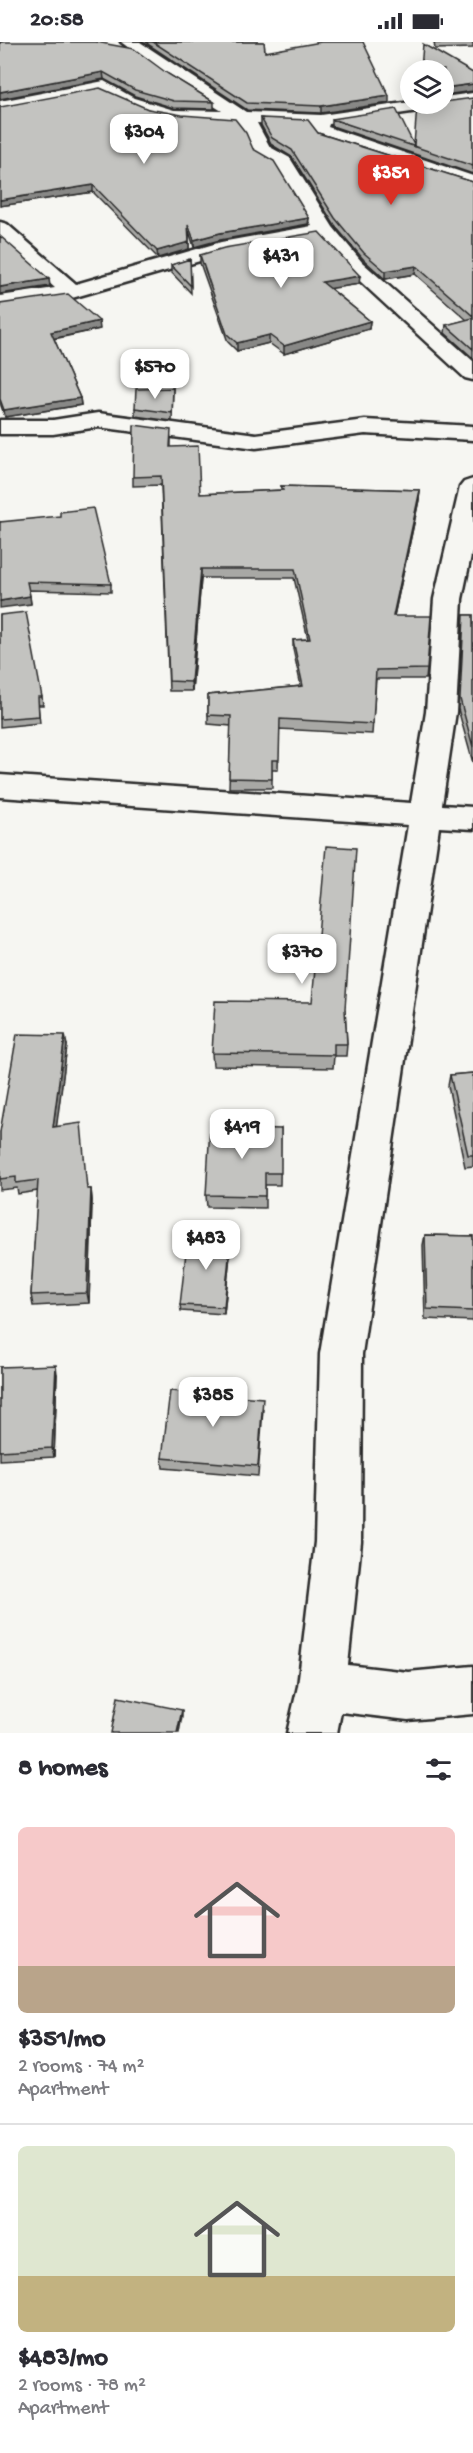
<!DOCTYPE html>
<html lang="en">
<head>
<meta charset="utf-8">
<style>
  :root { --surface:#fff; --page:#f7f7f7; --text:#2b2b33; --muted:#7c7c81; --line:#e1e1e2; --accent:#d93025 }
  body { margin:0; font-family:"Gochi Hand",sans-serif; background:var(--page); color:var(--text); height:100vh; display:flex; flex-direction:column; font-size:22px; white-space:nowrap }
  * { box-sizing:border-box; margin:0 }
  p { font-size:20px; color:var(--muted) }
  .icon { flex:none; width:33px; height:33px; fill:none; stroke:currentColor; stroke-width:2; stroke-linecap:round; stroke-linejoin:round }
  .map { position:relative; height:1691px; overflow:hidden }
  .details { display:flex; flex-direction:column; background:var(--surface); flex:1 }
  .details>* { flex:none }
  .controls { position:absolute; left:400px; top:18px; display:grid; gap:12px }
  .controls a { display:grid; place-items:center; width:54px; height:54px; border-radius:50%; background:var(--surface); box-shadow:0 3px 15px #0003; font-size:30px }
  .price { position:absolute; translate:-50% -51px; padding:0 14px; border-radius:12px; background:#fff; color:#222; font-size:20px; line-height:39px; filter:drop-shadow(0 2px 3px #0008) }
  .price::after { content:''; position:absolute; left:50%; top:36px; width:18px; height:14px; margin-left:-9px; background:inherit; clip-path:polygon(0 0,100% 0,50% 100%) }
  .price.selected { background:var(--accent); color:#fff }
  ul { padding:0; list-style:none }
  li { display:grid; align-content:center; gap:12px; height:318px; padding:0 18px }
  li+li { border-top:2px solid var(--line) }
  li span { display:grid; place-items:center; height:186px; border-radius:9px; color:#555 }
  li>.icon { margin-inline-start:auto }
  span .icon { width:108px; height:108px; fill:#fffc; stroke-width:1 }
  li b { font-size:26px }
  h2 { display:flex; justify-content:space-between; align-items:center; height:72px; padding:0 18px; font-size:26px }
  .status { display:flex; justify-content:space-between; align-items:center; height:42px; padding:0 30px; background:var(--surface); direction:ltr }
  .status svg { height:16px; fill:currentColor }
  .map>svg:first-child { display:block }
  .lines { fill:none; stroke-linecap:round; stroke-linejoin:round }
  .street-casing { stroke:#2b2b2b; stroke-width:5 }
  .street { fill:#f6f6f2; fill-rule:evenodd }
  .wall { fill:#a8a8a5; stroke:#2b2b2b; stroke-width:1.5 }
  .shaded-wall { fill:#888886; stroke:#2b2b2b; stroke-width:1.5 }
  .building { fill:#c3c3c0; stroke:#2b2b2b; stroke-width:1.5 }
</style>
</head>
<body>
<div class="status"><b>20:58</b><svg viewBox="0 0 49 12"><path d="M0 12V9h3v3zM5 12V6h3v6zM10 12V3h3v9zM15 12V0h3v12zM26 1h20v11H26zM47 4h2v5h-2z"/></svg></div>
<div class="map">
<svg width="473" height="1691" viewBox="0 0 473 1691">
  <rect width="100%" height="100%" fill="#f6f6f2"/>
  <filter id="ink" filterUnits="userSpaceOnUse"><feTurbulence type="fractalNoise" baseFrequency=".0167" numOctaves="2"/><feDisplacementMap in="SourceGraphic" scale="12" xChannelSelector="R" yChannelSelector="G"/><feConvolveMatrix kernelMatrix="1 2 1 2 8 2 1 2 1" color-interpolation-filters="sRGB"/></filter>
  <g filter="url(#ink)">
    <g class="lines">
      <g class="street-casing">
        <path id="street" d="M 121,0 L 140,0 L 246,70 L 321,73 L 411,60 L 444,62 L 444,55 L 473,51 L 473,61 L 329,82 L 328,85 L 473,134 L 473,146 L 318,96 L 310,86 L 311,83 L 257,81 L 270,105 L 290,116 L 333,185 L 362,220 L 473,319 L 473,338 L 465,336 L 348,228 L 320,195 L 224,212 L 72,256 L 0,268 L 0,254 L 55,246 L 0,197 L 0,180 L 7,182 L 76,242 L 221,200 L 312,184 L 276,124 L 254,112 L 248,96 L 236,81 C 187,79 142,78 101,50 L 0,69 L 0,59 L 104,39 L 134,56 L 174,68 L 222,69 L 170,37 Z
          M 98,371 L 256,392 L 365,378 L 473,384 L 473,398 L 365,392 L 256,406 L 98,385 L 53,392 L 0,392 L 0,378 L 53,378 Z
          M 473,437 L 473,504 L 462,557 L 456,670 L 442,763 L 473,765 L 473,787 L 439,785 L 362,1312 L 361,1500 L 348,1623 L 408,1630 L 473,1624 L 473,1672 L 408,1678 L 341,1670 L 337,1691 L 287,1691 L 298,1644 L 315,1500 L 320,1312 L 408,783 L 0,755 L 0,733 L 411,761 L 426,670 L 434,557 L 460,445 L 464,440 Z"/>
      </g>
      <use href="#street" class="street"/>
    </g>
    <path class="wall" d="M 0,0 L 168,32 L 214,60 L 214,67 L 174,66 L 135,54 L 104,37 L 0,57 Z
      M 146,0 L 264,0 L 265,10 L 389,61 L 321,71 L 247,68 L 149,3 Z
      M 434,0 L 473,0 L 473,6 L 435,7 Z
      M 473,56 L 473,132 L 332,84 L 332,77 L 414,103 Z
      M 0,65 L 148,67 L 253,107 L 309,176 L 308,182 L 220,198 L 194,205 L 189,189 L 189,207 L 158,216 L 93,150 L 0,164 Z
      M 261,76 L 318,91 L 473,140 L 473,316 L 445,291 L 446,283 L 467,278 L 415,232 L 385,237 L 364,218 L 335,184 L 292,115 L 272,103 L 261,83 Z
      M 200,213 L 359,242 L 330,246 L 370,279 L 369,287 L 284,312 L 269,301 L 237,309 L 228,300 L 200,221 Z
      M 190,217 L 191,251 L 171,230 L 171,223 Z
      M 0,262 L 100,287 L 54,297 L 80,356 L 81,363 L 5,375 L 0,361 Z
      M 173,346 L 172,379 L 135,374 L 135,366 Z
      M 171,397 L 171,405 L 200,452 L 281,448 L 281,444 L 420,448 L 419,458 L 394,574 L 427,627 L 426,637 L 376,637 L 372,692 L 279,687 L 278,728 L 272,728 L 272,746 L 229,746 L 231,684 L 208,682 L 208,653 L 301,644 L 293,607 L 293,598 L 308,597 L 294,536 L 201,536 L 192,649 L 169,649 L 161,443 L 133,444 L 133,435 Z
      M 0,480 L 111,542 L 111,550 L 29,548 L 31,562 Z
      M 0,573 L 42,655 L 43,663 L 38,663 L 40,681 L 0,685 Z
      M 464,573 L 473,573 L 473,721 L 458,667 L 463,584 Z
      M 312,960 L 345,967 L 347,1002 L 346,1014 L 334,1014 L 333,1026 L 213,1024 L 212,1011 Z
      M 67,1004 L 56,1084 L 88,1147 L 91,1147 L 92,1158 L 89,1261 L 33,1264 L 31,1253 L 38,1149 L 18,1152 L 17,1146 L 0,1148 L 0,1090 Z
      M 473,1031 L 473,1124 L 465,1125 L 448,1044 L 450,1033 Z
      M 281,1087 L 280,1143 L 265,1143 L 265,1166 L 207,1165 L 206,1153 Z
      M 425,1193 L 473,1194 L 473,1279 L 425,1277 L 423,1203 Z
      M 231,1203 L 224,1272 L 181,1269 L 180,1263 Z
      M 0,1325 L 57,1332 L 54,1415 L 0,1418 Z
      M 263,1367 L 258,1434 L 163,1426 L 162,1416 Z"/>
    <path class="shaded-wall" d="M 103,30 L 104,37 L 0,57 L 0,50 Z
      M 473,42 L 473,49 L 444,53 L 444,46 Z
      M 389,54 L 389,61 L 321,71 L 321,64 Z
      M 93,143 L 93,150 L 0,164 L 0,158 Z
      M 309,176 L 308,182 L 220,198 L 194,205 L 194,198 L 220,191 Z
      M 189,200 L 189,207 L 158,216 L 157,209 Z
      M 416,224 L 415,232 L 385,237 L 385,229 Z
      M 360,234 L 359,242 L 321,248 L 322,240 Z
      M 49,237 L 50,244 L 0,252 L 0,245 Z
      M 99,279 L 100,287 L 51,297 L 51,290 Z
      M 370,279 L 369,287 L 284,312 L 284,304 Z
      M 269,293 L 269,301 L 237,309 L 237,301 Z
      M 80,356 L 81,363 L 5,375 L 4,368 Z
      M 420,448 L 419,458 L 392,583 L 393,574 Z
      M 201,527 L 201,536 L 192,649 L 191,640 Z
      M 30,554 L 31,562 L 0,566 L 0,559 Z
      M 65,993 L 67,1004 L 55,1096 L 53,1085 Z
      M 91,1147 L 92,1158 L 89,1261 L 87,1251 Z
      M 231,1196 L 231,1203 L 224,1272 L 224,1265 Z
      M 56,1323 L 57,1332 L 54,1415 L 52,1406 Z
      M 182,1668 L 182,1674 L 179,1691 L 177,1691 Z"/>
    <path class="building" d="M 0,0 L 96,0 L 134,7 L 168,32 L 214,60 L 174,59 L 135,48 L 103,30 L 0,50 Z
      M 153,0 L 264,0 L 265,10 L 321,0 L 363,0 L 389,54 L 321,64 L 247,61 Z
      M 435,0 L 463,0 L 435,1 Z
      M 423,2 L 473,31 L 473,42 L 444,46 L 444,47 L 444,28 L 421,28 Z
      M 100,46 L 148,67 L 182,73 L 235,77 L 246,91 L 253,107 L 274,119 L 309,176 L 220,191 L 194,198 L 188,182 L 189,200 L 157,209 L 93,143 L 0,158 L 0,65 Z
      M 473,56 L 473,124 L 332,77 L 396,67 L 414,103 L 417,64 L 436,62 L 444,62 L 444,60 Z
      M 261,76 L 308,78 L 318,91 L 473,140 L 473,274 L 416,224 L 385,229 L 364,211 L 335,176 L 292,108 L 272,96 Z
      M 319,190 L 360,234 L 322,240 L 370,279 L 284,304 L 269,293 L 237,301 L 227,292 L 200,213 L 224,206 Z
      M 0,194 L 49,237 L 0,245 Z
      M 190,217 L 191,244 L 171,223 Z
      M 68,252 L 99,279 L 51,290 L 80,356 L 4,368 L 0,357 L 0,262 Z
      M 473,276 L 473,307 L 446,283 Z
      M 173,346 L 172,371 L 135,366 L 136,347 Z
      M 134,383 L 171,388 L 170,405 L 198,404 L 200,452 L 283,448 L 281,444 L 420,448 L 393,574 L 431,574 L 427,627 L 376,628 L 373,682 L 280,677 L 279,718 L 272,718 L 272,737 L 229,736 L 231,674 L 208,673 L 208,653 L 303,644 L 293,598 L 310,597 L 295,527 L 201,527 L 191,640 L 169,639 L 161,434 L 133,435 Z
      M 93,466 L 111,542 L 27,540 L 30,554 L 0,559 L 0,480 L 60,474 L 60,470 Z
      M 26,570 L 42,655 L 38,655 L 39,674 L 0,677 L 0,573 Z
      M 464,573 L 473,573 L 473,705 L 460,657 Z
      M 326,804 L 356,806 L 345,967 L 347,1002 L 334,1002 L 334,1013 L 212,1011 L 215,959 L 312,960 Z
      M 17,992 L 65,993 L 53,1085 L 81,1081 L 87,1147 L 91,1147 L 87,1251 L 31,1253 L 38,1138 L 16,1141 L 16,1135 L 0,1137 L 0,1090 Z
      M 473,1031 L 473,1113 L 468,1113 L 450,1033 Z
      M 210,1085 L 281,1087 L 281,1131 L 265,1131 L 265,1154 L 206,1153 Z
      M 188,1193 L 231,1196 L 224,1265 L 180,1263 Z
      M 425,1193 L 473,1194 L 473,1269 L 427,1267 Z
      M 56,1323 L 52,1406 L 0,1409 L 0,1325 Z
      M 170,1349 L 263,1356 L 258,1424 L 162,1416 Z
      M 118,1655 L 182,1668 L 177,1691 L 111,1691 Z"/>
  </g>
</svg>
<div class="controls">
<a><svg class="icon" aria-label="layers" viewBox="0 0 24 24"><path d="M12 4l9 5-9 5-9-5zM3 14l9 5 9-5"/></svg></a>
</div>
<b class="price" style="left:144px;top:123px">$304</b>
<b class="price selected" style="left:391px;top:164px">$351</b>
<b class="price" style="left:281px;top:247px">$431</b>
<b class="price" style="left:155px;top:358px">$570</b>
<b class="price" style="left:302px;top:943px">$370</b>
<b class="price" style="left:242px;top:1118px">$419</b>
<b class="price" style="left:206px;top:1229px">$483</b>
<b class="price" style="left:213px;top:1386px">$385</b>
</div>
<section class="details">
<h2>8 homes<svg class="icon" aria-label="filters" viewBox="0 0 24 24"><path d="M4 7h16M4 17h16"/><circle cx="9" cy="7" r="2"/><circle cx="15" cy="17" r="2"/></svg></h2>
<ul>
<li><span style="background:linear-gradient(#f6c9c9 75%,#b9a48a 0)"><svg class="icon" aria-label="home" viewBox="0 0 24 24"><path d="M3 11l9-7 9 7M6 9v11h12V9"/></svg></span><div><b>$351/mo</b><p>2 rooms · 74 m²</p><p>Apartment</p></div></li>
<li><span style="background:linear-gradient(#dfe7d0 70%,#c2b280 0)"><svg class="icon" aria-label="home" viewBox="0 0 24 24"><path d="M3 11l9-7 9 7M6 9v11h12V9"/></svg></span><div><b>$483/mo</b><p>2 rooms · 78 m²</p><p>Apartment</p></div></li>
</ul>
</section>
</body>
</html>
